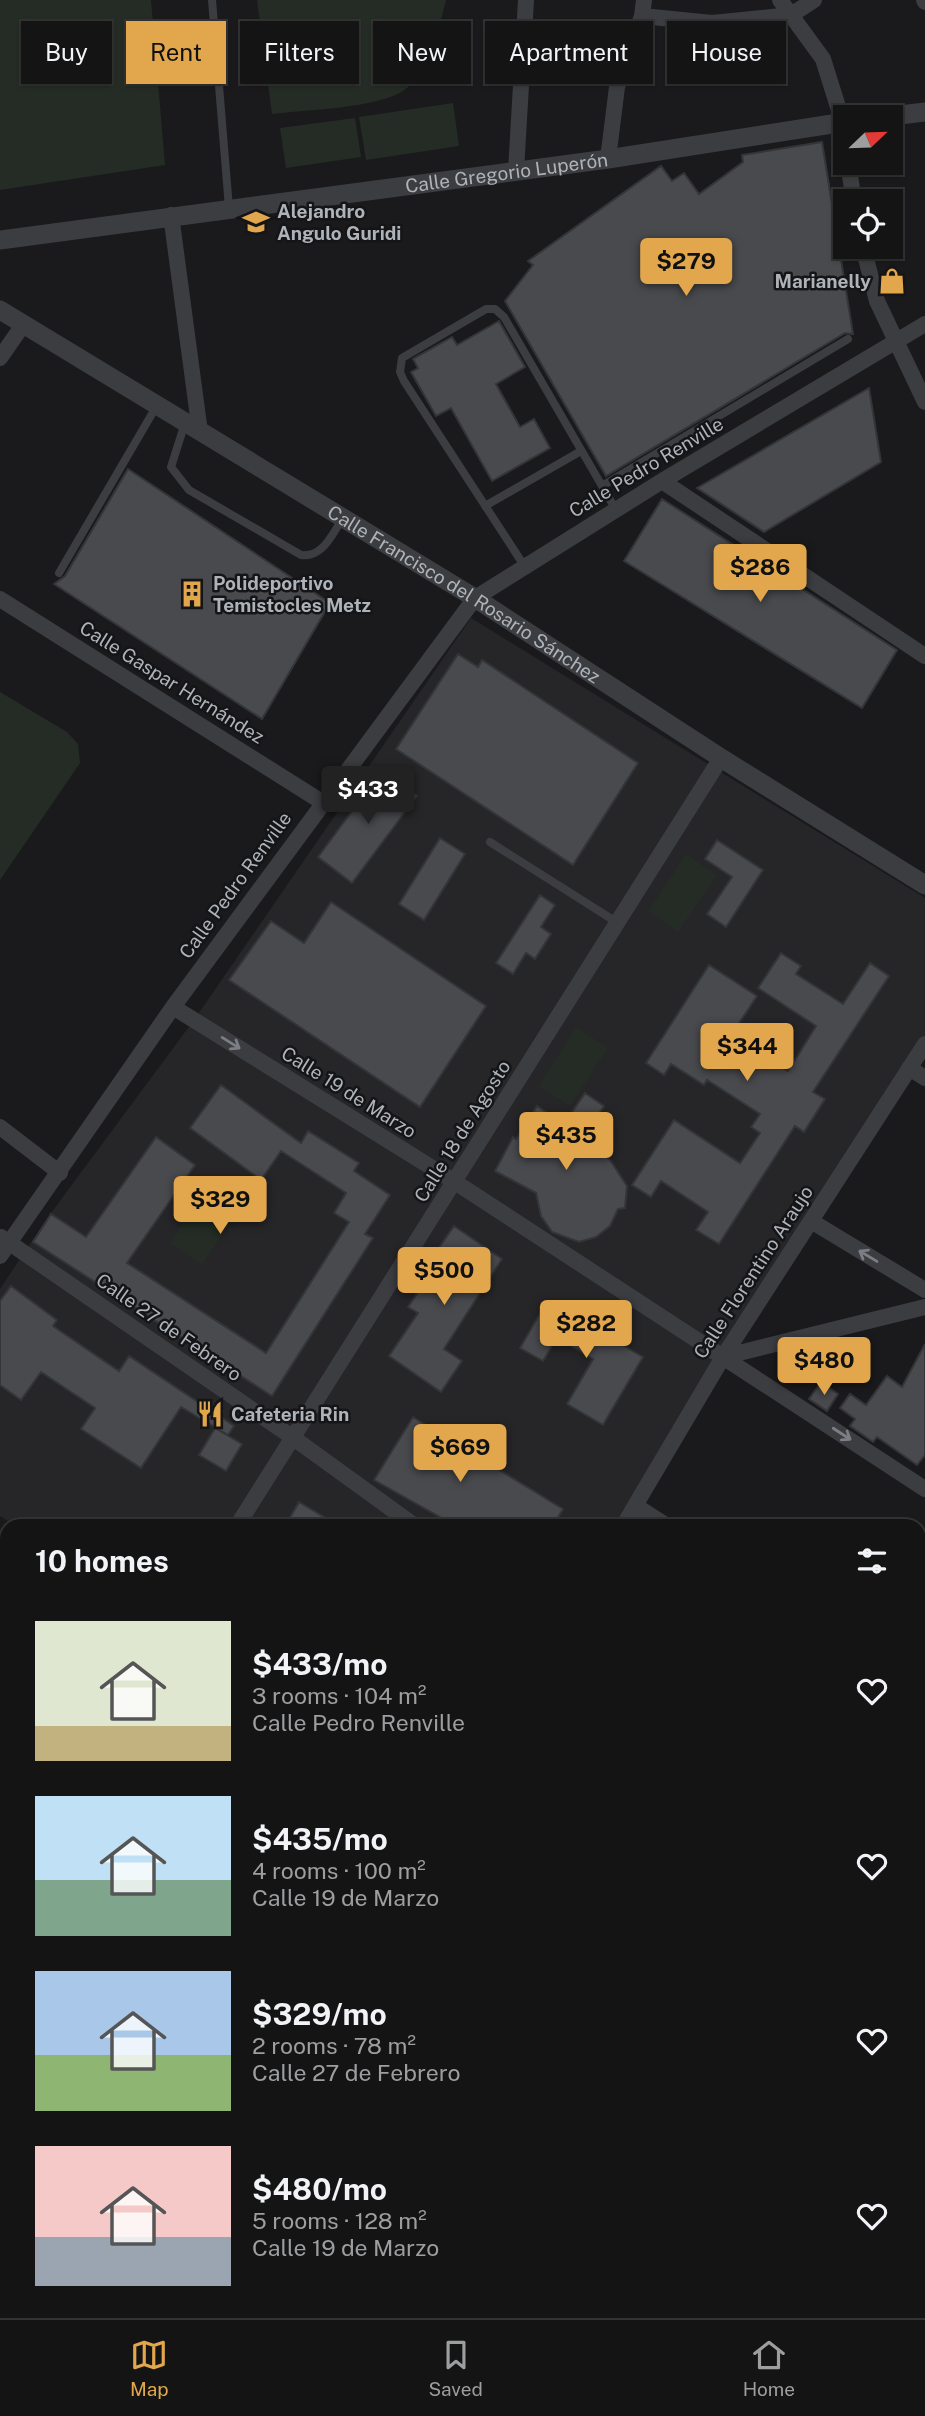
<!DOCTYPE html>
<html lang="en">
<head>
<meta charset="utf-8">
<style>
  :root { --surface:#141415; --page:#212122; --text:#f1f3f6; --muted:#9d9ea0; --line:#333334; --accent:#e2a74c }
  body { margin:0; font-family:"Public Sans",sans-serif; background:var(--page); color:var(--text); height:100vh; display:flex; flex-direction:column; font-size:26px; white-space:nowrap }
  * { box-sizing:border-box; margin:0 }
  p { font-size:23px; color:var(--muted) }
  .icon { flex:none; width:38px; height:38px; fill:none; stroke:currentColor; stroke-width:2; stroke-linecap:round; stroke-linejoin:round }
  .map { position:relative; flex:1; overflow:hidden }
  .side { position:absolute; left:0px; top:1519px; width:926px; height:800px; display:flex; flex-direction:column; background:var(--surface); border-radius:21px 21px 0 0; box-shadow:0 2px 5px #0004,0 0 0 2px var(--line) }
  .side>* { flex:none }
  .top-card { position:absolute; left:21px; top:21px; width:884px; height:63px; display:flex; gap:14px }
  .needle { width:46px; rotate:67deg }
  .buttons { position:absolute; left:833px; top:105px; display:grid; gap:14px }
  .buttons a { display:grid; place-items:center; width:70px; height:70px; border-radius:0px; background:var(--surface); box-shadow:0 2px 5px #0004,0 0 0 2px var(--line); font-size:35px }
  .price { position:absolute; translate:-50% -60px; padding:0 16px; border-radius:7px; background:var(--accent); color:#111; font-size:23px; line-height:46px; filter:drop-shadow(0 2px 4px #0008) }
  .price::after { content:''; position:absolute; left:50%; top:42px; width:21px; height:16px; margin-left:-10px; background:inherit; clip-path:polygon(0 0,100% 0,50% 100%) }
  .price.selected { background:#222; color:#fff }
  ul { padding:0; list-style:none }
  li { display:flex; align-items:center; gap:21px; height:175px; padding:0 35px }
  li span { display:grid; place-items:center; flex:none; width:196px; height:140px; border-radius:0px; color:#555 }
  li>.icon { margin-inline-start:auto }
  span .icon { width:84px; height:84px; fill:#fffc; stroke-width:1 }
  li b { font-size:30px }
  h2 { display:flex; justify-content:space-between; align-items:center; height:84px; padding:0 35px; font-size:30px }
  .chip { padding:0 24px; border-radius:0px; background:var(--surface); box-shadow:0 2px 5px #0004,0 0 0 2px var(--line); font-size:24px; line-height:63px }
  .chip.selected { background:var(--accent); color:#111 }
  .dock { display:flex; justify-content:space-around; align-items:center; height:98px; border-top:2px solid var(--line); background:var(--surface); font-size:19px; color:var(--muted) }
  .dock a { display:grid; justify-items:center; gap:4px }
  .dock .selected { color:var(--accent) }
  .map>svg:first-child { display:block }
  .built { fill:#262629 }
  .green { fill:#242c25 }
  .building { fill:#494a4e; stroke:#343538; stroke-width:2 }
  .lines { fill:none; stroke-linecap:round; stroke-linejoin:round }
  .service { stroke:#3c3d41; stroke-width:8 }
  .minor { stroke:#3c3d41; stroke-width:16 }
  .tertiary { stroke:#3c3d41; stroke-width:19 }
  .oneway { stroke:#7b7e84 }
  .labels { text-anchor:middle; stroke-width:5; stroke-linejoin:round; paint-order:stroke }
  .street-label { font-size:19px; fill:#aeb3ba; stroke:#151517 }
  .poi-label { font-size:19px; font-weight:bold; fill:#aeb3ba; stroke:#151517; text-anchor:start }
</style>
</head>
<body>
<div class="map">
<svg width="925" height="2318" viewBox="0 0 925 2318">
  <rect width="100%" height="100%" fill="#1a1a1c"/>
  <path class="built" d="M 471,618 L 925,898 L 925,1035 L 613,1526 L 16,1526 L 0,1516 L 0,1289 L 48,1217 L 194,1020 Z
    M 7,1914 L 7,2049 L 0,2043 L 0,1925 Z
    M 0,2067 L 7,2073 L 7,2312 L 124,2312 L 120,2318 L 0,2318 Z"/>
  <path class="green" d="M 0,0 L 151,0 L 165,165 L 0,190 Z
    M 257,0 L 446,0 C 439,27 429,74 403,91 C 377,108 306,110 272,114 Z
    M 453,103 L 459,146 L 366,160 L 359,117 Z
    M 355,118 L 361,157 L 286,168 L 280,128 Z
    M 0,692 L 67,732 L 78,744 L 80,763 L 0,880 Z
    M 686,854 L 717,875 L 678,932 L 648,911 Z
    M 576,1027 L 608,1048 L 570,1106 L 539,1086 Z
    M 204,1191 L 237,1212 L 202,1265 L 170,1243 Z"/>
  <path class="building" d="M 822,142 L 853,334 L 845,333 L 606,476 L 505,301 L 533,265 L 528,261 L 661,166 L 672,181 L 684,173 L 699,194 L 743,162 L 742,155 Z
    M 499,321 L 525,367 L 496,384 L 520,427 L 534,419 L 550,448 L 492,481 L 451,408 L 436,416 L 411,372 L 418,368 L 413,359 L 452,337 L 457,345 Z
    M 869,388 L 881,462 L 764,532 L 697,488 Z
    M 128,469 L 330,603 L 262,719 L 54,584 L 65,576 Z
    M 662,499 L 897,650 L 862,708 L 624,561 Z
    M 458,654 L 478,667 L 482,660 L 638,763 L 573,865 L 396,749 Z
    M 383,769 L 417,796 L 352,883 L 318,857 Z
    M 440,838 L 465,854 L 424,920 L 399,904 Z
    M 717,840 L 763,870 L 726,927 L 707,914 L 732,877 L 705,859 Z
    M 540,895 L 555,905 L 541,927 L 551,934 L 535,959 L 526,953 L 513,974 L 496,963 Z
    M 331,902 L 486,1006 L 420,1107 L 229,980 L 271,921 L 304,943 Z
    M 781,953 L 801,966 L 796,974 L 843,1004 L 870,963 L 889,976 L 813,1092 L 825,1099 L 804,1132 L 795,1126 L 719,1244 L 696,1230 L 708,1212 L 661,1181 L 651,1197 L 632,1185 L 674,1120 L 740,1163 L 760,1133 L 751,1127 L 760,1114 L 707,1080 L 704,1085 L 671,1064 L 664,1075 L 646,1063 L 709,965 L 757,996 L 732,1034 L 788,1071 L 816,1026 L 758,988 Z
    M 221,1085 L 301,1143 L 308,1131 L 359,1163 L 354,1171 L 390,1195 L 365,1234 L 373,1238 L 272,1396 L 33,1242 L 51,1214 L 86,1237 L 156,1137 L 195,1165 L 127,1263 L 266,1353 L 349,1222 L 334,1213 L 346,1193 L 281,1151 L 261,1180 L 190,1128 Z
    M 585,1093 L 604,1106 L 583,1139 L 610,1160 L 627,1186 L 625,1208 L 618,1209 L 610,1226 L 596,1237 L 579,1242 L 552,1232 L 541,1216 L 536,1193 L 495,1171 L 513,1137 L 516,1139 L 537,1106 L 564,1124 Z
    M 454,1226 L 502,1259 L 444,1349 L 462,1361 L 441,1392 L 389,1356 L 418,1313 L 408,1307 L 435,1266 L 429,1262 Z
    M 11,1286 L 57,1320 L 53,1326 L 119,1371 L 129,1356 L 204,1406 L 206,1401 L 223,1411 L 220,1416 L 234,1426 L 228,1435 L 181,1407 L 141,1468 L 81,1429 L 95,1408 L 41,1372 L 21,1400 L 0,1385 L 0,1301 Z
    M 547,1301 L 643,1357 L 603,1425 L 567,1404 L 593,1359 L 557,1338 L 543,1361 L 520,1348 Z
    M 925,1344 L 925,1455 L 917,1465 L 877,1437 L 873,1442 L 850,1426 L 855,1419 L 840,1408 L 850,1394 L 866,1405 L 887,1376 L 902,1387 Z
    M 821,1382 L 838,1394 L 827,1411 L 809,1399 Z
    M 413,1417 L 563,1509 L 553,1526 L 456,1526 L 374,1480 Z
    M 215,1428 L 242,1444 L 226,1471 L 199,1455 Z
    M 299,1502 L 339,1526 L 285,1526 Z"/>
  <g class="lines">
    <path class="service" d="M 212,0 L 229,208
      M 185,423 L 171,467 L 189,490 L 301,555 C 323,558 332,534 343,518
      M 602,486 L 848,339
      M 485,506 L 581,451
      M 525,567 L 404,381 L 400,372 L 402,358 L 486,309 L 495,309 L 504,317 L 616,510
      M 59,573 L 156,407
      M 490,842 L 618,923"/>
    <path class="minor" d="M 780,0 L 823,59 L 843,123 L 845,142
      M 924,0 L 925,2
      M 642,16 L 712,23 L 791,15 L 814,0
      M 608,159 L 617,87 L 642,16 L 644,0
      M 848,163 L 854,201
      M 516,171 L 526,0
      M 171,215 L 200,432
      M 863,247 L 877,301 L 925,402
      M 0,358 L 23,325
      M 662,481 L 925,656
      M 0,599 L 322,802
      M 173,1007 L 455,1182 L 925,1489
      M 909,1068 L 925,1078
      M 0,1127 L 60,1173
      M 811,1221 L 925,1290
      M 1,1237 L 292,1437 L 415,1526
      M 0,1256 L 173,1007 L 475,598 L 662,481 L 925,324
      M 723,1357 L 925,1307
      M 636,1506 L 667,1526
      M 237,1526 L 721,758
      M 623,1526 L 723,1357 L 925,1044
      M 0,1540 L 7,1544
      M 919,1690 L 925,1695
      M 0,1732 L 7,1736
      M 919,1875 L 925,1879
      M 0,1907 L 7,1896
      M 0,2059 L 7,2065
      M 919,2111 L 925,2115
      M 919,2148 L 925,2138
      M 331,2312 L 340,2318
      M 132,2318 L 135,2312
      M 314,2318 L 319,2312
      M 812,2318 L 816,2312"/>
    <g class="tertiary">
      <path d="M 884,117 L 925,112"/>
      <path id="s1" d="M 0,240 L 608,159 L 845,122"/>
      <path id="s2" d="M 0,310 L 475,598 L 721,758 L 925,885"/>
    </g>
  </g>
  <defs><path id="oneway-shaft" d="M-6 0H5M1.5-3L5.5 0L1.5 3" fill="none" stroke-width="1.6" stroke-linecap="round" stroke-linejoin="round" transform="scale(1.75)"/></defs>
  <g class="oneway">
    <use href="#oneway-shaft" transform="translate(231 1043) rotate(32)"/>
    <use href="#oneway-shaft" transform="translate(868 1256) rotate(-149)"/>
    <use href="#oneway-shaft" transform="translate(842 1434) rotate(33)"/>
  </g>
  <defs>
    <g id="school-bare" transform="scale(2.1)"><path d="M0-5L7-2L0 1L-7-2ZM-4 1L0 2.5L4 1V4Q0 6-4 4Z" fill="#e2a74c" stroke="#151517" stroke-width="2.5" paint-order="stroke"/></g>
    <g id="shop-bare" transform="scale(2.1)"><path d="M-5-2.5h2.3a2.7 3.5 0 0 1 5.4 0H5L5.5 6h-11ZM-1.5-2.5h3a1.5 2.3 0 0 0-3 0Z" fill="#e2a74c" stroke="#151517" stroke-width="2.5" paint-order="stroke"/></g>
    <g id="building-bare" transform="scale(2.1)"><path d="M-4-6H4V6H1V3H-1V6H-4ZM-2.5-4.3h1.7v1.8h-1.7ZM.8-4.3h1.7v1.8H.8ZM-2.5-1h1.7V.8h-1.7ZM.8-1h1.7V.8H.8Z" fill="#e2a74c" stroke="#151517" stroke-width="2.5" paint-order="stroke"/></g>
    <g id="restaurant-bare" transform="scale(2.1)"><path d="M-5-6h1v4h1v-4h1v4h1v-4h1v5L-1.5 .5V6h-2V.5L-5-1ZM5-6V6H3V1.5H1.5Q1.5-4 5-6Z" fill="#e2a74c" stroke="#151517" stroke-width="2.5" paint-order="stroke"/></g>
  </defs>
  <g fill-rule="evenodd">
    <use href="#school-bare" x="256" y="222"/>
    <use href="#shop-bare" x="892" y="281"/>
    <use href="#building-bare" x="192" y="594"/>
    <use href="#restaurant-bare" x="210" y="1414"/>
  </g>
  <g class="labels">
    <g class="street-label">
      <text dy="7" stroke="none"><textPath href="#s1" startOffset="511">Calle Gregorio Luperón</textPath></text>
      <text transform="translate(646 467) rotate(-31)" y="7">Calle Pedro Renville</text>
      <text dy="7" stroke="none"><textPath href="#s2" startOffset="544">Calle Francisco del Rosario Sánchez</textPath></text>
      <text transform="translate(172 682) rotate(32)" y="7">Calle Gaspar Hernández</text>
      <text transform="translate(235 885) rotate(-54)" y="7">Calle Pedro Renville</text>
      <text transform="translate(349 1092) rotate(32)" y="7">Calle 19 de Marzo</text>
      <text transform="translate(462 1131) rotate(-58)" y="7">Calle 18 de Agosto</text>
      <text transform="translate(753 1272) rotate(-57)" y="7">Calle Florentino Araujo</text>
      <text transform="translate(169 1327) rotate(35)" y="7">Calle 27 de Febrero</text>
    </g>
    <g class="poi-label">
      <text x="277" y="218">Alejandro<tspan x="277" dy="22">Angulo Guridi</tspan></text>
      <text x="871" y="288" text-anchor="end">Marianelly</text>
      <text x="213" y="590">Polideportivo<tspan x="213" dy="22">Temistocles Metz</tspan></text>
      <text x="231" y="1421">Cafeteria Rin</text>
    </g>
  </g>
</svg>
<div class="buttons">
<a><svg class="needle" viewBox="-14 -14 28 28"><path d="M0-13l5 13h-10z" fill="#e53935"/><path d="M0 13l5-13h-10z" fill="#9d9ea0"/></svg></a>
<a><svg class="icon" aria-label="locate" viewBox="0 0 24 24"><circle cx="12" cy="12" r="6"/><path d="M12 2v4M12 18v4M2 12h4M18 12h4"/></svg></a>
</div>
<b class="price" style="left:686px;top:298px">$279</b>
<b class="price" style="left:760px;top:604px">$286</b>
<b class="price selected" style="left:368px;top:826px">$433</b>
<b class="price" style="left:747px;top:1083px">$344</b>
<b class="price" style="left:566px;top:1172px">$435</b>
<b class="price" style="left:220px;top:1236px">$329</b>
<b class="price" style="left:444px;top:1307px">$500</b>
<b class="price" style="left:586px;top:1360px">$282</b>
<b class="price" style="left:824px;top:1397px">$480</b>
<b class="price" style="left:460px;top:1484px">$669</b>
<div class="top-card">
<a class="chip">Buy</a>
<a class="chip selected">Rent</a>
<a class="chip">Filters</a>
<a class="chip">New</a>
<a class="chip">Apartment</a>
<a class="chip">House</a>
</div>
<section class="side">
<h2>10 homes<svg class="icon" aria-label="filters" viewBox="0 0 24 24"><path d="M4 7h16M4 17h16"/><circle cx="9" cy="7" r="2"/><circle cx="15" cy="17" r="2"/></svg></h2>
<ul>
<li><span style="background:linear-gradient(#dfe7d0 75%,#c2b280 0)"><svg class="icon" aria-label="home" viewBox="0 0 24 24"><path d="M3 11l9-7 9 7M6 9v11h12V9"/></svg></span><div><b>$433/mo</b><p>3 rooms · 104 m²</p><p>Calle Pedro Renville</p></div><svg class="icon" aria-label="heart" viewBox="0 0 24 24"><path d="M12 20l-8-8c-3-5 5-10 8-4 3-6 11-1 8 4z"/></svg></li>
<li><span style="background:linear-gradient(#bfe0f5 60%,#7fa58c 0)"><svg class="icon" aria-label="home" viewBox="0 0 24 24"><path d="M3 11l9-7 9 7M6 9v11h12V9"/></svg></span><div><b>$435/mo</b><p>4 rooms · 100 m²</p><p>Calle 19 de Marzo</p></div><svg class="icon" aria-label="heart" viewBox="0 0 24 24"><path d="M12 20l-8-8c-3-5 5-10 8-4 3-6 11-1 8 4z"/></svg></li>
<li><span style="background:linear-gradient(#a9c7e8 60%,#8fb573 0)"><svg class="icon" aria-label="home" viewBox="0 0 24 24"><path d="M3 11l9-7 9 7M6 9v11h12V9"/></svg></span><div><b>$329/mo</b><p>2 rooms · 78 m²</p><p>Calle 27 de Febrero</p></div><svg class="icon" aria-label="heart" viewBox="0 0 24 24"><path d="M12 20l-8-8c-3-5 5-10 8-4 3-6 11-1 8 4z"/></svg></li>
<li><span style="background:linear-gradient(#f6c9c9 65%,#9aa5b1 0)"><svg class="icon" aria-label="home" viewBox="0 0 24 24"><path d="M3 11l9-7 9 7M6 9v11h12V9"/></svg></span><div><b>$480/mo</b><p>5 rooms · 128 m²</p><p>Calle 19 de Marzo</p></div><svg class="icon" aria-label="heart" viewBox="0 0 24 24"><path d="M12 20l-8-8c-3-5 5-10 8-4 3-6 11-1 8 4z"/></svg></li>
</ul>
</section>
</div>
<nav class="dock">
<a class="selected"><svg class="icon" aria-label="map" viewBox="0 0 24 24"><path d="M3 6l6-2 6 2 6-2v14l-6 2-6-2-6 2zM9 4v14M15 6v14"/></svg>Map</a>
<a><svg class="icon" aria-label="saved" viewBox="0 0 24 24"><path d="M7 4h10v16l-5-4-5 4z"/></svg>Saved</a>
<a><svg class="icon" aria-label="home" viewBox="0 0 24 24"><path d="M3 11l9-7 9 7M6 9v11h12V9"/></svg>Home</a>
</nav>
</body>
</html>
